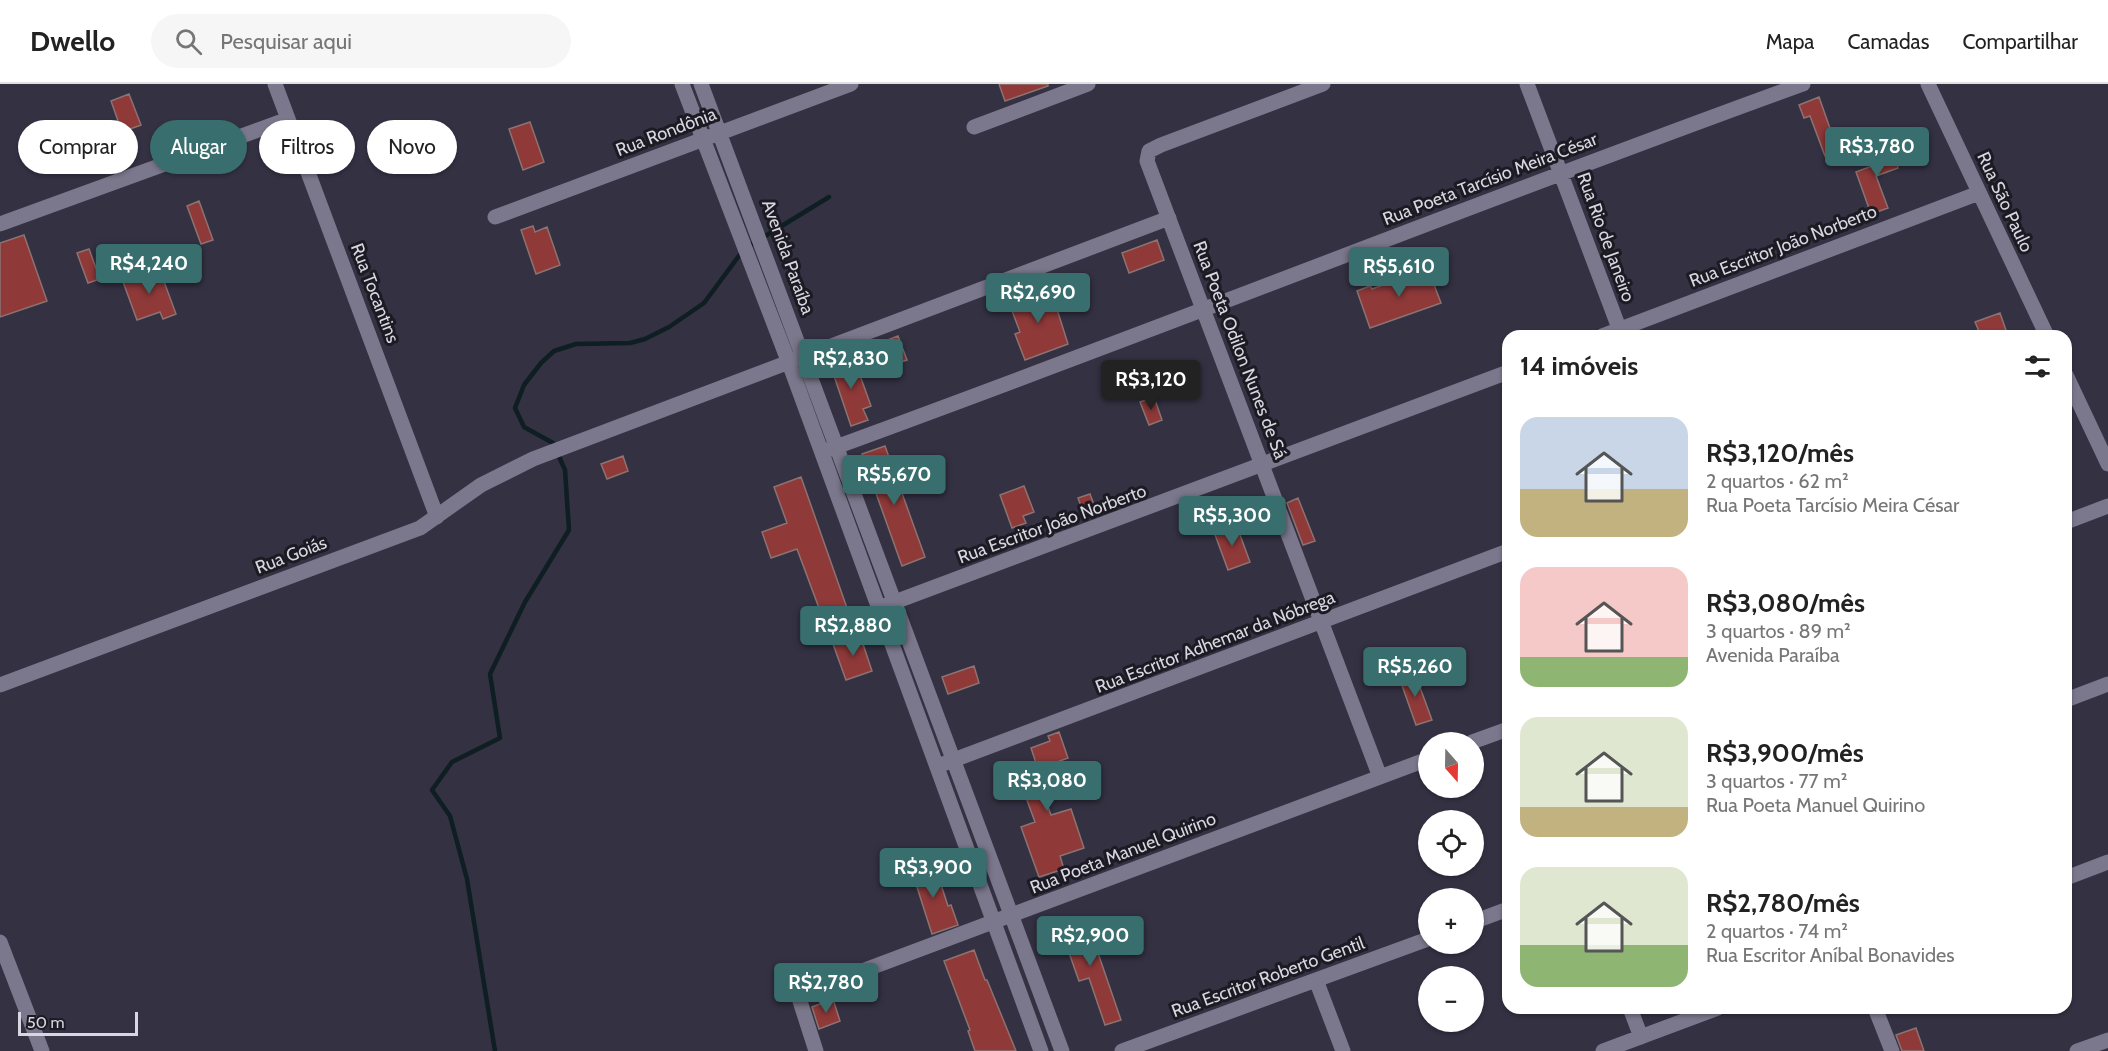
<!DOCTYPE html>
<html lang="pt">
<head>
<meta charset="utf-8">
<style>
  :root { --surface:#fff; --page:#f6f6f6; --text:#222; --muted:#767676; --line:#e0e0e0; --accent:#386f6e }
  body { margin:0; font-family:Cabin,sans-serif; background:var(--page); color:var(--text); height:100vh; display:flex; flex-direction:column; font-size:22px; white-space:nowrap }
  * { box-sizing:border-box; margin:0 }
  p { font-size:20px; color:var(--muted) }
  .icon { flex:none; width:33px; height:33px; fill:none; stroke:currentColor; stroke-width:2; stroke-linecap:round; stroke-linejoin:round }
  .map { position:relative; flex:1; overflow:hidden }
  .sheet { position:absolute; left:1502px; top:246px; width:570px; height:684px; display:flex; flex-direction:column; background:var(--surface); border-radius:18px; box-shadow:0 2px 4px #0004 }
  .sheet>* { flex:none }
  .guide { position:absolute; left:18px; top:36px; width:570px; height:54px; display:flex; gap:12px }
  .needle { width:39px; rotate:160deg }
  .controls { position:absolute; left:1418px; top:648px; display:grid; gap:12px }
  .controls a { display:grid; place-items:center; width:66px; height:66px; border-radius:50%; background:var(--surface); box-shadow:0 2px 4px #0004; font-size:30px }
  .scale { position:absolute; left:18px; bottom:15px; width:120px; box-sizing:border-box; padding-left:6px; border:3px solid #d8d6e1; border-top:0; font-size:16px; line-height:21px; white-space:nowrap; color:#d8d6e1; -webkit-text-stroke:4px #1c1a22; paint-order:stroke }
  .price { position:absolute; translate:-50% -51px; padding:0 14px; border-radius:6px; background:var(--accent); color:#fff; font-size:20px; line-height:39px; filter:drop-shadow(0 2px 3px #0008) }
  .price::after { content:''; position:absolute; left:50%; top:36px; width:18px; height:14px; margin-left:-9px; background:inherit; clip-path:polygon(0 0,100% 0,50% 100%) }
  .price.selected { background:#222; color:#fff }
  ul { padding:0; list-style:none }
  li { display:flex; align-items:center; gap:18px; height:150px; padding:0 18px }
  li span { display:grid; place-items:center; flex:none; width:168px; height:120px; border-radius:18px; color:#555 }
  li>.icon { margin-inline-start:auto }
  span .icon { width:72px; height:72px; fill:#fffc; stroke-width:1 }
  li b { font-size:26px }
  h2 { display:flex; justify-content:space-between; align-items:center; height:72px; padding:0 18px; font-size:26px }
  .tag { padding:0 21px; border-radius:27px; background:var(--surface); box-shadow:0 2px 4px #0004; font-size:21px; line-height:54px }
  .tag.selected { background:var(--accent); color:#fff }
  header { display:flex; align-items:center; gap:36px; box-sizing:border-box; height:84px; padding:0 30px; background:var(--surface); border-bottom:2px solid var(--line) }
  header strong { font-size:28px }
  nav { display:flex; gap:33px; margin-inline-start:auto; font-size:21px }
  .search { width:420px; height:54px; background:var(--page); display:flex; align-items:center; gap:15px; box-sizing:border-box; padding:0 21px; border-radius:33px; color:var(--muted); font-size:22px }
  .map>svg:first-child { display:block }
  .lines { fill:none; stroke-linecap:round; stroke-linejoin:round }
  .stream { stroke:#0e1e22; stroke-width:4.5 }
  .building { fill:#8f3939; stroke:#8c7371; stroke-width:1.5 }
  .minor { stroke:#7b778c; stroke-width:15 }
  .labels { text-anchor:middle; stroke-width:6; stroke-linejoin:round; paint-order:stroke }
  .street-label { font-size:18px; fill:#d8d6e1; stroke:#1c1a22 }
</style>
</head>
<body>
<header>
<strong>Dwello</strong>
<div class="search"><svg class="icon" aria-label="search" viewBox="0 0 24 24"><circle cx="10" cy="10" r="6"/><path d="M15 15l6 6"/></svg>Pesquisar aqui</div>
<nav><a>Mapa</a><a>Camadas</a><a>Compartilhar</a></nav>
</header>
<div class="map">
<svg width="2108" height="967" viewBox="0 0 2108 967">
  <rect width="100%" height="100%" fill="#343143"/>
  <g class="lines">
    <path class="stream" d="M 495,967 L 467,795 L 450,732 L 432,706 L 452,678 L 500,654 L 490,590 L 525,518 L 569,446 L 565,386 L 553,359 L 524,343 L 515,324 L 524,301 L 541,279 L 554,267 L 576,260 L 630,259 L 645,255 L 669,243 L 704,219 L 744,165 L 829,113"/>
  </g>
  <path class="building" d="M 999,0 L 1048,0 L 1048,2 L 1005,17 Z
    M 129,10 L 141,41 L 122,48 L 111,17 Z
    M 1819,13 L 1838,67 L 1825,72 L 1810,32 L 1804,34 L 1799,21 Z
    M 530,38 L 544,78 L 523,86 L 509,45 Z
    M 1890,61 L 1898,84 L 1876,92 L 1888,124 L 1871,130 L 1856,88 L 1872,82 L 1868,69 Z
    M 199,117 L 213,156 L 201,160 L 187,122 Z
    M 533,142 L 535,148 L 547,143 L 560,181 L 536,190 L 521,146 Z
    M 24,151 L 47,217 L 0,233 L 0,159 Z
    M 1157,156 L 1164,176 L 1129,189 L 1122,169 Z
    M 89,165 L 100,195 L 88,199 L 77,169 Z
    M 159,184 L 176,230 L 163,235 L 160,228 L 137,236 L 122,195 Z
    M 1412,185 L 1414,190 L 1428,185 L 1441,219 L 1370,244 L 1357,207 L 1370,202 L 1372,205 L 1400,195 L 1398,190 Z
    M 1050,203 L 1068,260 L 1025,276 L 1015,250 L 1020,248 L 1009,219 Z
    M 2000,229 L 2008,252 L 1981,252 L 1975,238 Z
    M 898,252 L 907,276 L 886,283 L 877,260 Z
    M 853,272 L 871,322 L 863,325 L 868,336 L 851,342 L 830,280 Z
    M 1156,285 L 1162,299 L 1145,305 L 1140,291 Z
    M 1154,313 L 1162,336 L 1149,341 L 1140,318 Z
    M 885,362 L 925,473 L 902,482 L 862,370 Z
    M 623,372 L 628,387 L 607,395 L 601,380 Z
    M 801,393 L 847,524 L 822,532 L 797,465 L 771,474 L 762,448 L 787,439 L 774,403 Z
    M 1024,402 L 1034,428 L 1023,432 L 1026,439 L 1012,444 L 1000,411 Z
    M 1090,410 L 1097,429 L 1085,433 L 1078,414 Z
    M 1298,414 L 1315,457 L 1303,461 L 1287,419 Z
    M 1236,440 L 1250,478 L 1228,486 L 1214,448 Z
    M 860,551 L 872,587 L 846,596 L 833,560 Z
    M 974,582 L 979,599 L 948,610 L 942,593 Z
    M 1414,587 L 1432,636 L 1416,641 L 1399,593 Z
    M 1059,648 L 1068,674 L 1054,679 L 1056,686 L 1037,693 L 1051,731 L 1071,725 L 1084,764 L 1060,772 L 1064,785 L 1039,793 L 1021,743 L 1035,738 L 1016,686 L 1036,679 L 1031,664 L 1050,657 L 1048,652 Z
    M 934,779 L 948,822 L 951,821 L 958,841 L 932,850 L 916,800 L 913,802 L 908,788 Z
    M 1086,834 L 1121,936 L 1105,941 L 1089,894 L 1079,897 L 1060,843 Z
    M 974,866 L 985,896 L 987,896 L 1016,967 L 975,967 L 968,947 L 970,946 L 944,877 Z
    M 833,915 L 840,937 L 819,945 L 812,923 Z
    M 1916,944 L 1924,967 L 1902,967 L 1896,951 Z"/>
  <g class="lines">
    <path class="minor" d="M 275,0 L 437,433
      M 682,0 L 789,279 L 1041,967
      M 701,0 C 822,322 941,645 1062,967
      M 1323,0 L 1161,61 L 1149,67 L 1147,77 L 1380,693
      M 1527,0 L 1622,252
      M 1928,0 L 2047,252
      M 974,43 L 1088,0
      M 495,133 L 851,0
      M 0,140 L 288,35
      M 1602,252 L 1979,109
      M 2066,291 L 2108,380
      M 822,368 C 1150,249 1474,119 1803,0
      M 2066,438 L 2108,422
      M 884,522 L 1508,288
      M 0,601 L 420,444 L 481,401 L 533,375 L 1169,134
      M 2066,616 L 2108,600
      M 1472,658 L 1508,645
      M 943,680 L 1508,467
      M 2066,794 L 2108,778
      M 1473,838 L 1508,825
      M 0,858 L 42,967
      M 1316,896 L 1343,967
      M 1630,924 L 1641,953
      M 1875,924 L 1892,967
      M 816,967 L 798,911 L 1428,675
      M 1122,967 L 1428,855
      M 1603,967 L 1718,924
      M 2077,967 L 2108,956"/>
  </g>
  <g class="labels">
    <g class="street-label">
      <text transform="translate(666 48) rotate(-21)" y="6">Rua Rondônia</text>
      <text transform="translate(1490 95) rotate(-21)" y="6">Rua Poeta Tarcísio Meira César</text>
      <text transform="translate(2005 118) rotate(65)" y="6">Rua São Paulo</text>
      <text transform="translate(1606 153) rotate(70)" y="6">Rua Rio de Janeiro</text>
      <text transform="translate(1783 162) rotate(-21)" y="6">Rua Escritor João Norberto</text>
      <text transform="translate(788 173) rotate(70)" y="6">Avenida Paraíba</text>
      <text transform="translate(375 209) rotate(69)" y="6">Rua Tocantins</text>
      <text transform="translate(1240 266) rotate(69)" y="6">Rua Poeta Odilon Nunes de Sá</text>
      <text transform="translate(1052 440) rotate(-20)" y="6">Rua Escritor João Norberto</text>
      <text transform="translate(291 471) rotate(-21)" y="6">Rua Goiás</text>
      <text transform="translate(1215 558) rotate(-21)" y="6">Rua Escritor Adhemar da Nóbrega</text>
      <text transform="translate(1123 769) rotate(-21)" y="6">Rua Poeta Manuel Quirino</text>
      <text transform="translate(1268 893) rotate(-20)" y="6">Rua Escritor Roberto Gentil</text>
    </g>
  </g>
</svg>
<div class="controls">
<a><svg class="needle" viewBox="-14 -14 28 28"><path d="M0-13l5 13h-10z" fill="#e53935"/><path d="M0 13l5-13h-10z" fill="#767676"/></svg></a>
<a><svg class="icon" aria-label="locate" viewBox="0 0 24 24"><circle cx="12" cy="12" r="6"/><path d="M12 2v4M12 18v4M2 12h4M18 12h4"/></svg></a>
<a>+</a>
<a>−</a>
</div>
<div class="scale">50 m</div>
<b class="price" style="left:1877px;top:94px">R$3,780</b>
<b class="price" style="left:149px;top:211px">R$4,240</b>
<b class="price" style="left:1399px;top:214px">R$5,610</b>
<b class="price" style="left:1038px;top:240px">R$2,690</b>
<b class="price" style="left:851px;top:306px">R$2,830</b>
<b class="price selected" style="left:1151px;top:327px">R$3,120</b>
<b class="price" style="left:894px;top:422px">R$5,670</b>
<b class="price" style="left:1232px;top:463px">R$5,300</b>
<b class="price" style="left:853px;top:573px">R$2,880</b>
<b class="price" style="left:1415px;top:614px">R$5,260</b>
<b class="price" style="left:1047px;top:728px">R$3,080</b>
<b class="price" style="left:933px;top:815px">R$3,900</b>
<b class="price" style="left:1090px;top:883px">R$2,900</b>
<b class="price" style="left:826px;top:930px">R$2,780</b>
<div class="guide">
<a class="tag">Comprar</a>
<a class="tag selected">Alugar</a>
<a class="tag">Filtros</a>
<a class="tag">Novo</a>
</div>
<section class="sheet">
<h2>14 imóveis<svg class="icon" aria-label="filters" viewBox="0 0 24 24"><path d="M4 7h16M4 17h16"/><circle cx="9" cy="7" r="2"/><circle cx="15" cy="17" r="2"/></svg></h2>
<ul>
<li><span style="background:linear-gradient(#c9d6e8 60%,#c2b280 0)"><svg class="icon" aria-label="home" viewBox="0 0 24 24"><path d="M3 11l9-7 9 7M6 9v11h12V9"/></svg></span><div><b>R$3,120/mês</b><p>2 quartos · 62 m²</p><p>Rua Poeta Tarcísio Meira César</p></div></li>
<li><span style="background:linear-gradient(#f6c9c9 75%,#8fb573 0)"><svg class="icon" aria-label="home" viewBox="0 0 24 24"><path d="M3 11l9-7 9 7M6 9v11h12V9"/></svg></span><div><b>R$3,080/mês</b><p>3 quartos · 89 m²</p><p>Avenida Paraíba</p></div></li>
<li><span style="background:linear-gradient(#dfe7d0 75%,#c2b280 0)"><svg class="icon" aria-label="home" viewBox="0 0 24 24"><path d="M3 11l9-7 9 7M6 9v11h12V9"/></svg></span><div><b>R$3,900/mês</b><p>3 quartos · 77 m²</p><p>Rua Poeta Manuel Quirino</p></div></li>
<li><span style="background:linear-gradient(#dfe7d0 65%,#8fb573 0)"><svg class="icon" aria-label="home" viewBox="0 0 24 24"><path d="M3 11l9-7 9 7M6 9v11h12V9"/></svg></span><div><b>R$2,780/mês</b><p>2 quartos · 74 m²</p><p>Rua Escritor Aníbal Bonavides</p></div></li>
</ul>
</section>
</div>
</body>
</html>
